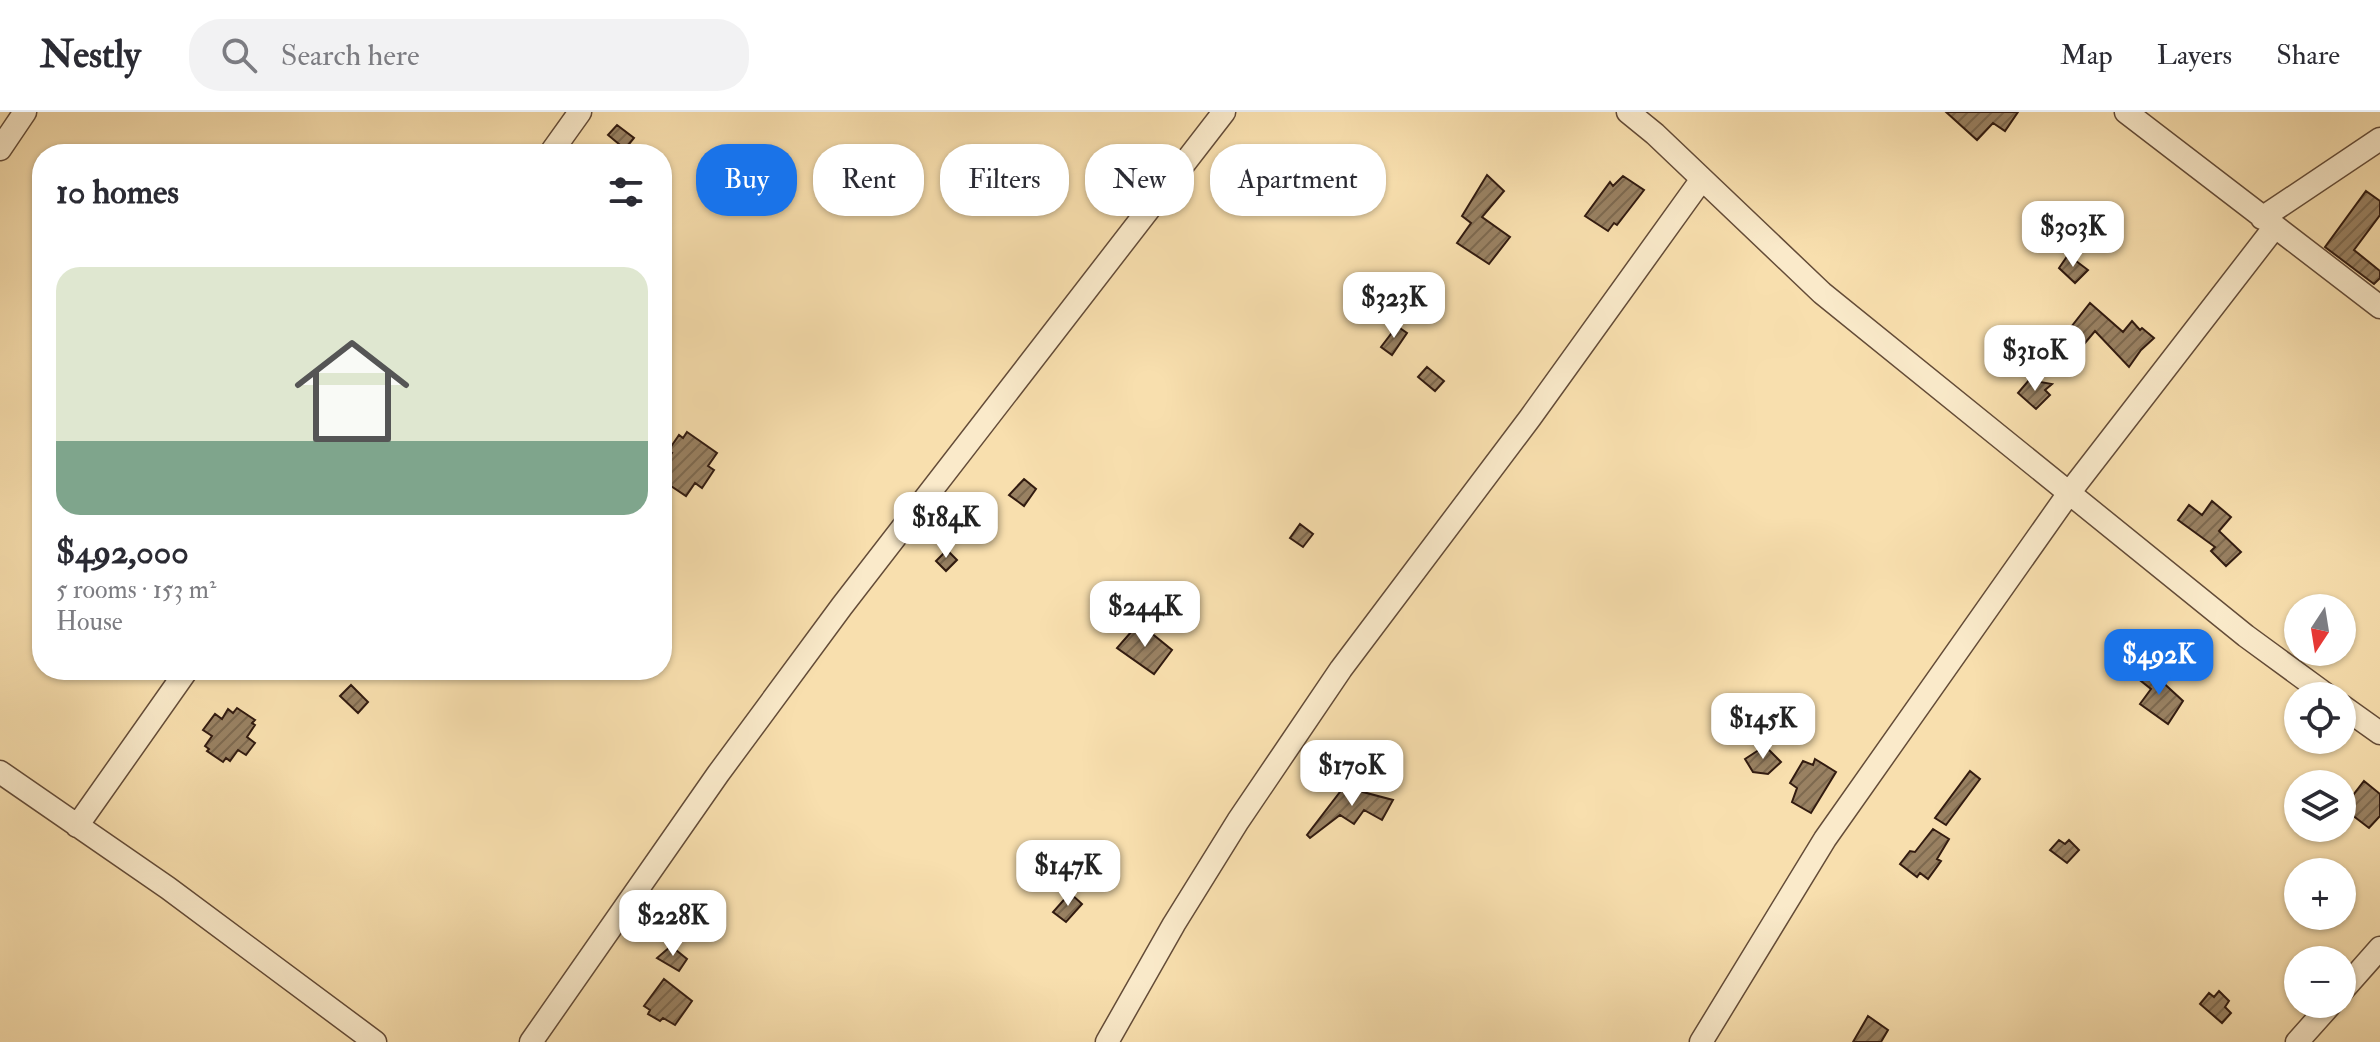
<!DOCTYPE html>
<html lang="en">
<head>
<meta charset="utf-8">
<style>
  :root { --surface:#fff; --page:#f2f2f3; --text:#2b2b33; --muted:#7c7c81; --line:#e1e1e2; --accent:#1a73e8 }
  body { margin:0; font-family:"IM FELL Double Pica",serif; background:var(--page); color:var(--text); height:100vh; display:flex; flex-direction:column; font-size:30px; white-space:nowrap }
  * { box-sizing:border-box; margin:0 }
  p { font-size:26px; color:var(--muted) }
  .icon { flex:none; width:44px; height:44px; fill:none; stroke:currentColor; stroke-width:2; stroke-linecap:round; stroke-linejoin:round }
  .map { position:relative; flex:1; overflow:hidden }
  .drawer { position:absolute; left:32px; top:32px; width:640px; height:536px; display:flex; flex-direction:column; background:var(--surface); border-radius:32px; box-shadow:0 2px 6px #0004 }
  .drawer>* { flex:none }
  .hud { position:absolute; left:696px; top:32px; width:760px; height:72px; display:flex; gap:16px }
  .needle { width:52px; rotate:192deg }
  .tools { position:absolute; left:2284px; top:482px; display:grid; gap:16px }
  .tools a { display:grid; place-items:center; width:72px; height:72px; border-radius:50%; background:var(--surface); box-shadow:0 2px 6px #0004; font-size:40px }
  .price { position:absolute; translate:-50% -68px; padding:0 18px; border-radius:16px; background:#fff; color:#222; font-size:26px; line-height:52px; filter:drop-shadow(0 2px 4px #0008) }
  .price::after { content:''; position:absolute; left:50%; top:48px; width:24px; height:18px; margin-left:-12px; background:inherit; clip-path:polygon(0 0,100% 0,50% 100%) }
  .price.active { background:var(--accent); color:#fff }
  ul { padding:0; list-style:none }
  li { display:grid; align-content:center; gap:16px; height:424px; padding:0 24px }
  li span { display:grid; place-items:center; height:248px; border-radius:24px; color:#555 }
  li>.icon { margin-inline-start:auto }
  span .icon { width:144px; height:144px; fill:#fffc; stroke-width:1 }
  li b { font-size:34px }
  h2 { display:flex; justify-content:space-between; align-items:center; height:96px; padding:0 24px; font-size:34px }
  .tag { padding:0 28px; border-radius:32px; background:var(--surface); box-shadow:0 2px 6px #0004; font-size:28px; line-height:72px }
  .tag.active { background:var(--accent); color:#fff }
  header { display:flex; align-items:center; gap:48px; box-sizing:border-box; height:112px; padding:0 40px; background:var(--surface); border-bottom:2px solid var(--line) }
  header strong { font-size:38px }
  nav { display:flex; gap:44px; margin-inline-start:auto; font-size:28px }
  .search { width:560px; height:72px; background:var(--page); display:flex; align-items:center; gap:20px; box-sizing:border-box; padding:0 28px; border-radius:32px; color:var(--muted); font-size:30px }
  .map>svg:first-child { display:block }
  .building { fill:url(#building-hatch); stroke:#321b10; stroke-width:2 }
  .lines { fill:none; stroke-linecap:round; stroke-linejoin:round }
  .street-casing { stroke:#644c38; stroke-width:25 }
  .street { stroke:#faeaca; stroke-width:22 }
</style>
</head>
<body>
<header>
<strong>Nestly</strong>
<div class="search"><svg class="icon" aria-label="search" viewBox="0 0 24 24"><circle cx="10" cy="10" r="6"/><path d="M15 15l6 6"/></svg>Search here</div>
<nav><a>Map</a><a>Layers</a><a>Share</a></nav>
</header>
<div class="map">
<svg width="2380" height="930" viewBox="0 0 2380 930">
  <defs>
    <pattern id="building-hatch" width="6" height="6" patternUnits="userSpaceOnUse" patternTransform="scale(2)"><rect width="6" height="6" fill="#998162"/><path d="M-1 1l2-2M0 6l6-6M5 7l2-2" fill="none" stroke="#7d694f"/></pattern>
  </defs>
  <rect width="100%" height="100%" fill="#f8dfae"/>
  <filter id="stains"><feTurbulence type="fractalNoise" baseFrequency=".0025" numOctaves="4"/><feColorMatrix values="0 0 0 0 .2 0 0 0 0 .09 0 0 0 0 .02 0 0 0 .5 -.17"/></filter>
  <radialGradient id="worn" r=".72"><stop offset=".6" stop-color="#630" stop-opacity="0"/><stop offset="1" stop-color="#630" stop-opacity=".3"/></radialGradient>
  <path class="building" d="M 1946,0 L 2018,0 L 2005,19 L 1993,11 L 1977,28 Z
    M 617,13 L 634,26 L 625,37 L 608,23 Z
    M 1487,63 L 1504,79 L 1482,105 L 1510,125 L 1489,152 L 1457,131 L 1471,111 L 1462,104 Z
    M 1623,64 L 1644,78 L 1617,113 L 1614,111 L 1608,119 L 1585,104 L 1610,70 L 1613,74 Z
    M 2366,79 L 2380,89 L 2380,103 L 2354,138 L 2380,159 L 2380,166 L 2374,172 L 2325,135 Z
    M 2068,143 L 2088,158 L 2075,171 L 2059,156 Z
    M 2090,191 L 2123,220 L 2132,209 L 2140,218 L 2142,216 L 2154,226 L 2141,238 L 2129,255 L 2095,219 L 2064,256 L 2049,243 Z
    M 1397,214 L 1407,221 L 1392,243 L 1381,235 Z
    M 1427,255 L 1444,269 L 1435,279 L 1418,265 Z
    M 2029,268 L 2052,272 L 2045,278 L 2050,283 L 2036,297 L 2018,281 Z
    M 687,320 L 717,341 L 708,354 L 714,358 L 702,376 L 695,371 L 686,384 L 662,368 L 662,356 L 672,341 L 668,339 L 679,323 L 683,326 Z
    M 1024,367 L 1036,377 L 1024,394 L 1009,383 Z
    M 2212,389 L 2231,405 L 2219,419 L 2241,440 L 2226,454 L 2211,439 L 2215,435 L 2178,408 L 2189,393 L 2202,403 Z
    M 1300,412 L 1313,422 L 1303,435 L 1290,426 Z
    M 947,438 L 957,448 L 946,459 L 936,449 Z
    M 1139,511 L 1172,538 L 1154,562 L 1117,536 Z
    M 2145,554 L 2183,589 L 2168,612 L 2140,592 L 2151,577 L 2136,565 Z
    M 351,573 L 368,590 L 358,601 L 340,584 Z
    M 237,596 L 255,608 L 252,611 L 255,613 L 247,625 L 255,631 L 246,643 L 238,638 L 230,649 L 226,646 L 223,650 L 207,639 L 209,637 L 205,634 L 212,624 L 203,618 L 215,602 L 222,607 L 228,597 L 233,601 Z
    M 1765,634 L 1781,650 L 1768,662 L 1753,660 L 1745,647 Z
    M 1815,647 L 1836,660 L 1811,701 L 1792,690 L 1797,676 L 1790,671 L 1803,649 L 1813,653 Z
    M 1970,659 L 1980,667 L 1946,713 L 1935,706 Z
    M 2364,669 L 2380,682 L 2380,704 L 2369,716 L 2343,696 Z
    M 1356,672 L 1363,680 L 1393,688 L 1382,708 L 1364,698 L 1354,712 L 1340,703 L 1310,726 L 1307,723 L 1343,676 L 1350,680 Z
    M 1933,717 L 1949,727 L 1937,747 L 1941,749 L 1928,767 L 1920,761 L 1917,765 L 1900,752 L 1910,739 L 1915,740 Z
    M 2059,728 L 2065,732 L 2069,728 L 2079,738 L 2067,751 L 2050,738 Z
    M 1070,781 L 1082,792 L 1066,810 L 1053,800 Z
    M 660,796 L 671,805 L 655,825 L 643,816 Z
    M 671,834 L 687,847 L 679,859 L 657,846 Z
    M 664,867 L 692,889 L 675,913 L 663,906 L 660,909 L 648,902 L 650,898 L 644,894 Z
    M 2219,879 L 2229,889 L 2225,895 L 2231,901 L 2222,911 L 2200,892 L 2209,881 L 2214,885 Z
    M 1868,904 L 1888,918 L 1881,930 L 1853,930 Z"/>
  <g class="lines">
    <g class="street-casing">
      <path id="street" d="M 1628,0 L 1655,22 L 1822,181 L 2246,524 L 2328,584
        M 2126,0 L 2380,195
        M 0,37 L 25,0
        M 550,42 L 580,0
        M 2262,106 L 2380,27
        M 2342,594 L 2380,621
        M 0,660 L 168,776 L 375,930
        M 77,714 L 187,558
        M 2342,879 L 2380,836
        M 531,930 L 718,662 L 842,494 L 1224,0
        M 1107,930 L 1174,812 L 1238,709 L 1341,557 L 1530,306 L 1702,67
        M 1701,930 L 1825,727 L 2069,381 L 2274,116
        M 2297,930 L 2331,892"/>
    </g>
    <use href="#street" class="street"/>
  </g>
  <rect width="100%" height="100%" filter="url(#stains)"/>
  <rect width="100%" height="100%" fill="url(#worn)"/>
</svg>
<div class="tools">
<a><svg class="needle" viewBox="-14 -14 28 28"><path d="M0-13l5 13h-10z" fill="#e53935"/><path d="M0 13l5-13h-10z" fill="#7c7c81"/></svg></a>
<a><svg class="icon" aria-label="locate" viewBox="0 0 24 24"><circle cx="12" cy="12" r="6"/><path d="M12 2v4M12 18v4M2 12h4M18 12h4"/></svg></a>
<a><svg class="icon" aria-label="layers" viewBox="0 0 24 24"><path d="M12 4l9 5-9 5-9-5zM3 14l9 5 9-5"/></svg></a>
<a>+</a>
<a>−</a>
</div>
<b class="price" style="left:2073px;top:157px">$303K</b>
<b class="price" style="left:1394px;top:228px">$323K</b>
<b class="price" style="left:2035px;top:281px">$310K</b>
<b class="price" style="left:946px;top:448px">$184K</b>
<b class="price" style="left:1145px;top:537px">$244K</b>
<b class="price active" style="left:2159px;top:585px">$492K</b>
<b class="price" style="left:1763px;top:649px">$145K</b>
<b class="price" style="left:1352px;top:696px">$170K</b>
<b class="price" style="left:1068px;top:796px">$147K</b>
<b class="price" style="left:673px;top:846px">$228K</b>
<div class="hud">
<a class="tag active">Buy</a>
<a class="tag">Rent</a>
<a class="tag">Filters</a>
<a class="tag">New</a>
<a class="tag">Apartment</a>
</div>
<section class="drawer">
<h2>10 homes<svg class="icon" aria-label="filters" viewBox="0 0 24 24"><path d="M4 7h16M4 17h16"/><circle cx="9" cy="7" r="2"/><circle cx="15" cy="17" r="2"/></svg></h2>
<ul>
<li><span style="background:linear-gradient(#dfe7d0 70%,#7fa58c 0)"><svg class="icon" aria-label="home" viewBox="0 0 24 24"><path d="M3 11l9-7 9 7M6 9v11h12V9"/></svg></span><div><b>$492,000</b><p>5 rooms · 153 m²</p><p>House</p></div></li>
</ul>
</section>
</div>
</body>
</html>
